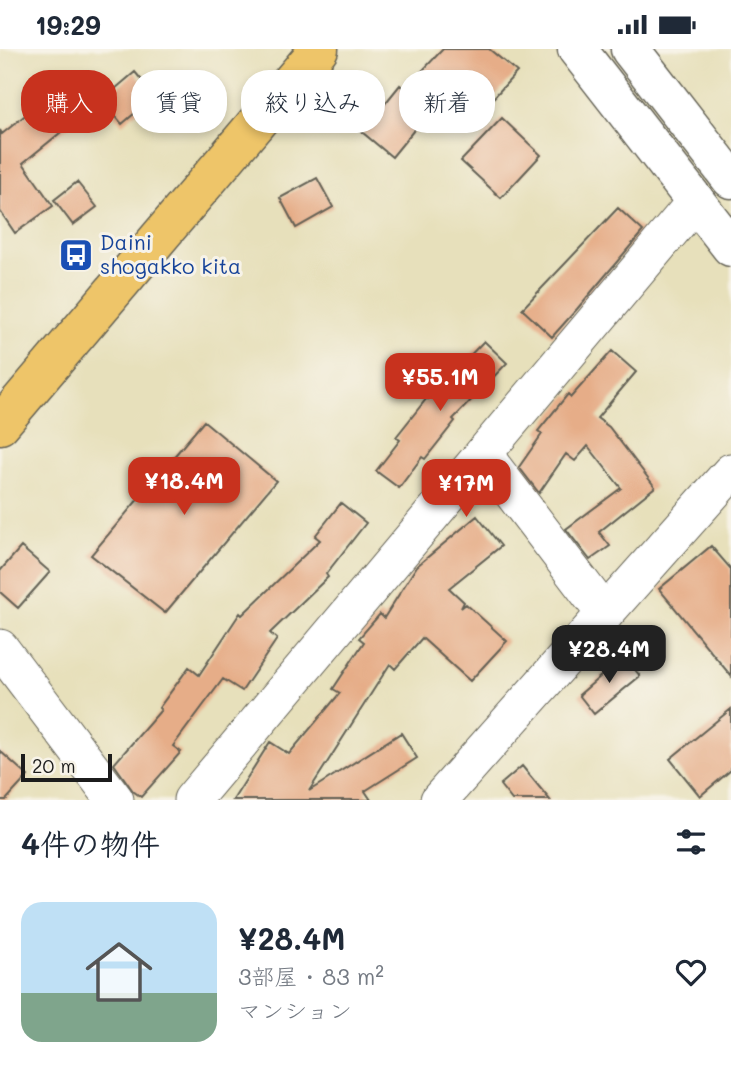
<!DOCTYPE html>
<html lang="ja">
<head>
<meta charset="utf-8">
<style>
  :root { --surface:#fff; --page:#f2f2f3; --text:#1f2937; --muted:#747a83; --line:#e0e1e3; --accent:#c8321e }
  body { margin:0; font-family:Mali,"Klee One",sans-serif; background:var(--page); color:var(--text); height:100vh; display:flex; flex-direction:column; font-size:26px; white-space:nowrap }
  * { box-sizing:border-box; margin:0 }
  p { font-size:23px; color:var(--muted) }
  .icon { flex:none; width:38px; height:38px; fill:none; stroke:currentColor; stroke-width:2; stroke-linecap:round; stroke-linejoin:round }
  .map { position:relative; height:751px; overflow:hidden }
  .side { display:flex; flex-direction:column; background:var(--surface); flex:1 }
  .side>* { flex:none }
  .hud { position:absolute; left:21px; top:21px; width:690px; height:63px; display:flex; gap:14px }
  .scale { position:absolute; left:21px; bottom:18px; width:91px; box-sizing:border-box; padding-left:7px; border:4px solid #1c1c1c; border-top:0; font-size:19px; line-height:24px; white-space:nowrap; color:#1c1c1c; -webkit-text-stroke:5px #f7f3e8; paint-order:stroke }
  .price { position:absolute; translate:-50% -60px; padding:0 16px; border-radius:14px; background:var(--accent); color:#fff; font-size:23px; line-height:46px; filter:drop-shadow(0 2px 4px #0008) }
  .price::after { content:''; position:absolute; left:50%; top:42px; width:21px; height:16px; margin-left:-10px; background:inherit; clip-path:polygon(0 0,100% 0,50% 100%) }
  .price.on { background:#222; color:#fff }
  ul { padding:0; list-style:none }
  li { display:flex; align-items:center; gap:21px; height:175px; padding:0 21px }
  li+li { border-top:2px solid var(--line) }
  li span { display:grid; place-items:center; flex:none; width:196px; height:140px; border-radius:21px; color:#555 }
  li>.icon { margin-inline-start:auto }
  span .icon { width:84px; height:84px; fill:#fffc; stroke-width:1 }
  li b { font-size:30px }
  h2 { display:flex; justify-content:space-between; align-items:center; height:84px; padding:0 21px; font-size:30px }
  .chip { padding:0 24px; border-radius:28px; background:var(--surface); box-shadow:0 4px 10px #0003; font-size:24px; line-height:63px }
  .chip.on { background:var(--accent); color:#fff }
  .status { display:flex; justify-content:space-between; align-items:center; height:49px; padding:0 35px; background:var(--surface); direction:ltr }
  .status svg { height:19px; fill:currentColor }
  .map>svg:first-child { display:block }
  .building { fill:#e6ad88 }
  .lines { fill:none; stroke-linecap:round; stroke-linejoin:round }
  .minor-casing { stroke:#636154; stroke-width:39 }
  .tertiary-casing { stroke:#636154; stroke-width:41 }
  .primary-casing { stroke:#636154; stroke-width:41 }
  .minor { stroke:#fff; stroke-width:37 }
  .tertiary { stroke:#fff; stroke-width:38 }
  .primary { stroke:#eec569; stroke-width:38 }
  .labels { text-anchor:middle; stroke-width:6; stroke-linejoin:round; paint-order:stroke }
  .transit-label { font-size:21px; fill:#164399; stroke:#f7f3e8; text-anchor:start }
</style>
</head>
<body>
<div class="status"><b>19:29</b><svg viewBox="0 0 49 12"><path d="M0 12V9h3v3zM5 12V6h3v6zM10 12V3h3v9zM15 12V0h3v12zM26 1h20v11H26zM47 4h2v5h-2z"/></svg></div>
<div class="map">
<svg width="731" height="751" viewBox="0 0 731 751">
  <rect width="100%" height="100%" fill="#f7f3e8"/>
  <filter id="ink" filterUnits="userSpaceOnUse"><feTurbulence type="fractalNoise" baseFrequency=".0143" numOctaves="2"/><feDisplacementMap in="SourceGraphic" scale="14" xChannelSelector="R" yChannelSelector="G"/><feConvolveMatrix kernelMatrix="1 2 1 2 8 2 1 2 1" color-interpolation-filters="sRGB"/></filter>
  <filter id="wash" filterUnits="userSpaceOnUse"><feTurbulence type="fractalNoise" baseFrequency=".00686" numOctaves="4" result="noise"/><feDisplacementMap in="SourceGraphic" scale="28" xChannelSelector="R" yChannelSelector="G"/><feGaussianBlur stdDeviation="1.57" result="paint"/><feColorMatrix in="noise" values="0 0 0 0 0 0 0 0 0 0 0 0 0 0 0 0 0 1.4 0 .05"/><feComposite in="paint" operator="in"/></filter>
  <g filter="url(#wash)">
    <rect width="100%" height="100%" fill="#e7e0bb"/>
    <g id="blocks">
      <path class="building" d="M 443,0 L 489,0 L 517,23 L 474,70 L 444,44 L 392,108 L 362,83 L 400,36 L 405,40 Z
        M 135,23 L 155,47 L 122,75 L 102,51 Z
        M 49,47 L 71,75 L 23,114 L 53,157 L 15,184 L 0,162 L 0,81 L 2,85 Z
        M 502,69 L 541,106 L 501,149 L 461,112 Z
        M 317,129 L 333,158 L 296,179 L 280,149 Z
        M 77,133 L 97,158 L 73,176 L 54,151 Z
        M 618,159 L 643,182 L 577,260 L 552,288 L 522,260 Z
        M 484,292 L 507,314 L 453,370 L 455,372 L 425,410 L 422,408 L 399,439 L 376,422 L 400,391 L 396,388 L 427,349 L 428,350 Z
        M 612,302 L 636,323 L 597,369 L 609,378 L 655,438 L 599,483 L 610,497 L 590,511 L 566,480 L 621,439 L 588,397 L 575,412 L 566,405 L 539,444 L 519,418 L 542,385 L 538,382 L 568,345 L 571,348 Z
        M 204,372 L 276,432 L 165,564 L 91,506 Z
        M 341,454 L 366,474 L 326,525 L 328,528 L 270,584 L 277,590 L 242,642 L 223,630 L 173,697 L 181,703 L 141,748 L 133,742 L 114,715 L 161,661 L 159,659 L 189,618 L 199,626 L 240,564 L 242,566 L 320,491 L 315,487 Z
        M 477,467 L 501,497 L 449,539 L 464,553 L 461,559 L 466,555 L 507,592 L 470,632 L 422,589 L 395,620 L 390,615 L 309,742 L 401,684 L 417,709 L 365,742 L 371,751 L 233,751 L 270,693 L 289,705 L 340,644 L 333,640 L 364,593 L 359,589 L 380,565 L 384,569 L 417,517 Z
        M 711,497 L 731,520 L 731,627 L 659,540 Z
        M 21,498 L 50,523 L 18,559 L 0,543 L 0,522 Z
        M 624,607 L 640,627 L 594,665 L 579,646 Z
        M 731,660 L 731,721 L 700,747 L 670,710 Z
        M 0,702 L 28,727 L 6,751 L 0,751 Z
        M 522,717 L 550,751 L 512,751 L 500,736 Z"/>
    </g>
  </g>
  <g filter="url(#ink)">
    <use href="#blocks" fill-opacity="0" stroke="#636154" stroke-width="2"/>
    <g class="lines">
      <g class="minor-casing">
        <path id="minor" d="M 483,405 L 605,565
          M 0,599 L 115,751
          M 192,751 L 696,152
          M 439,751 L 731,423"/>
      </g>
      <g class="tertiary-casing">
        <path id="tertiary" d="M 577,0 L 731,198
          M 630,0 L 731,130"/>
      </g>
      <g class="primary-casing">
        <path id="primary" d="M 0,376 L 319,0"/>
      </g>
      <use href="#minor" class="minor"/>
      <use href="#tertiary" class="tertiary"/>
      <use href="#primary" class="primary"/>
    </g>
  </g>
  <defs>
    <g id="bus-square" transform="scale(1.75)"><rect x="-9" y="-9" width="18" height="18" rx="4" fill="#1a4fb4" stroke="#f7f3e8"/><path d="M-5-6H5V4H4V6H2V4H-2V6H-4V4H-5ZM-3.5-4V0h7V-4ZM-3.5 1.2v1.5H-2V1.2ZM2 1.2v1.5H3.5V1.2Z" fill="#fff"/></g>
  </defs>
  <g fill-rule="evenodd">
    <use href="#bus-square" x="76" y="206"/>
  </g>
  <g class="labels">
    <g class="transit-label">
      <text x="100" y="201">Daini<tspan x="100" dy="24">shogakko kita</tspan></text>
    </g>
  </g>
</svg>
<div class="scale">20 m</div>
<b class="price" style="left:440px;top:364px">¥55.1M</b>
<b class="price" style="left:184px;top:468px">¥18.4M</b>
<b class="price" style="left:466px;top:470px">¥17M</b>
<b class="price on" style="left:609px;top:636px">¥28.4M</b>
<div class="hud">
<a class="chip on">購入</a>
<a class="chip">賃貸</a>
<a class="chip">絞り込み</a>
<a class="chip">新着</a>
</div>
</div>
<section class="side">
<h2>4件の物件<svg class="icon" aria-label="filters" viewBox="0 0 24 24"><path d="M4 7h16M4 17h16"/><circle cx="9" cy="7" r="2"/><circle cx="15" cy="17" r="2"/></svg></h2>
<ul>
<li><span style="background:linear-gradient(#bfe0f5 65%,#7fa58c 0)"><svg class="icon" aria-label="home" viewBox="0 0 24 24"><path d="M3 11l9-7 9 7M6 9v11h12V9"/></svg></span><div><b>¥28.4M</b><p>3部屋 · 83 m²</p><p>マンション</p></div><svg class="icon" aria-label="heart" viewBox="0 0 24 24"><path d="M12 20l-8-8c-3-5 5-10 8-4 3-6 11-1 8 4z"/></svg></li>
</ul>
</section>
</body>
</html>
